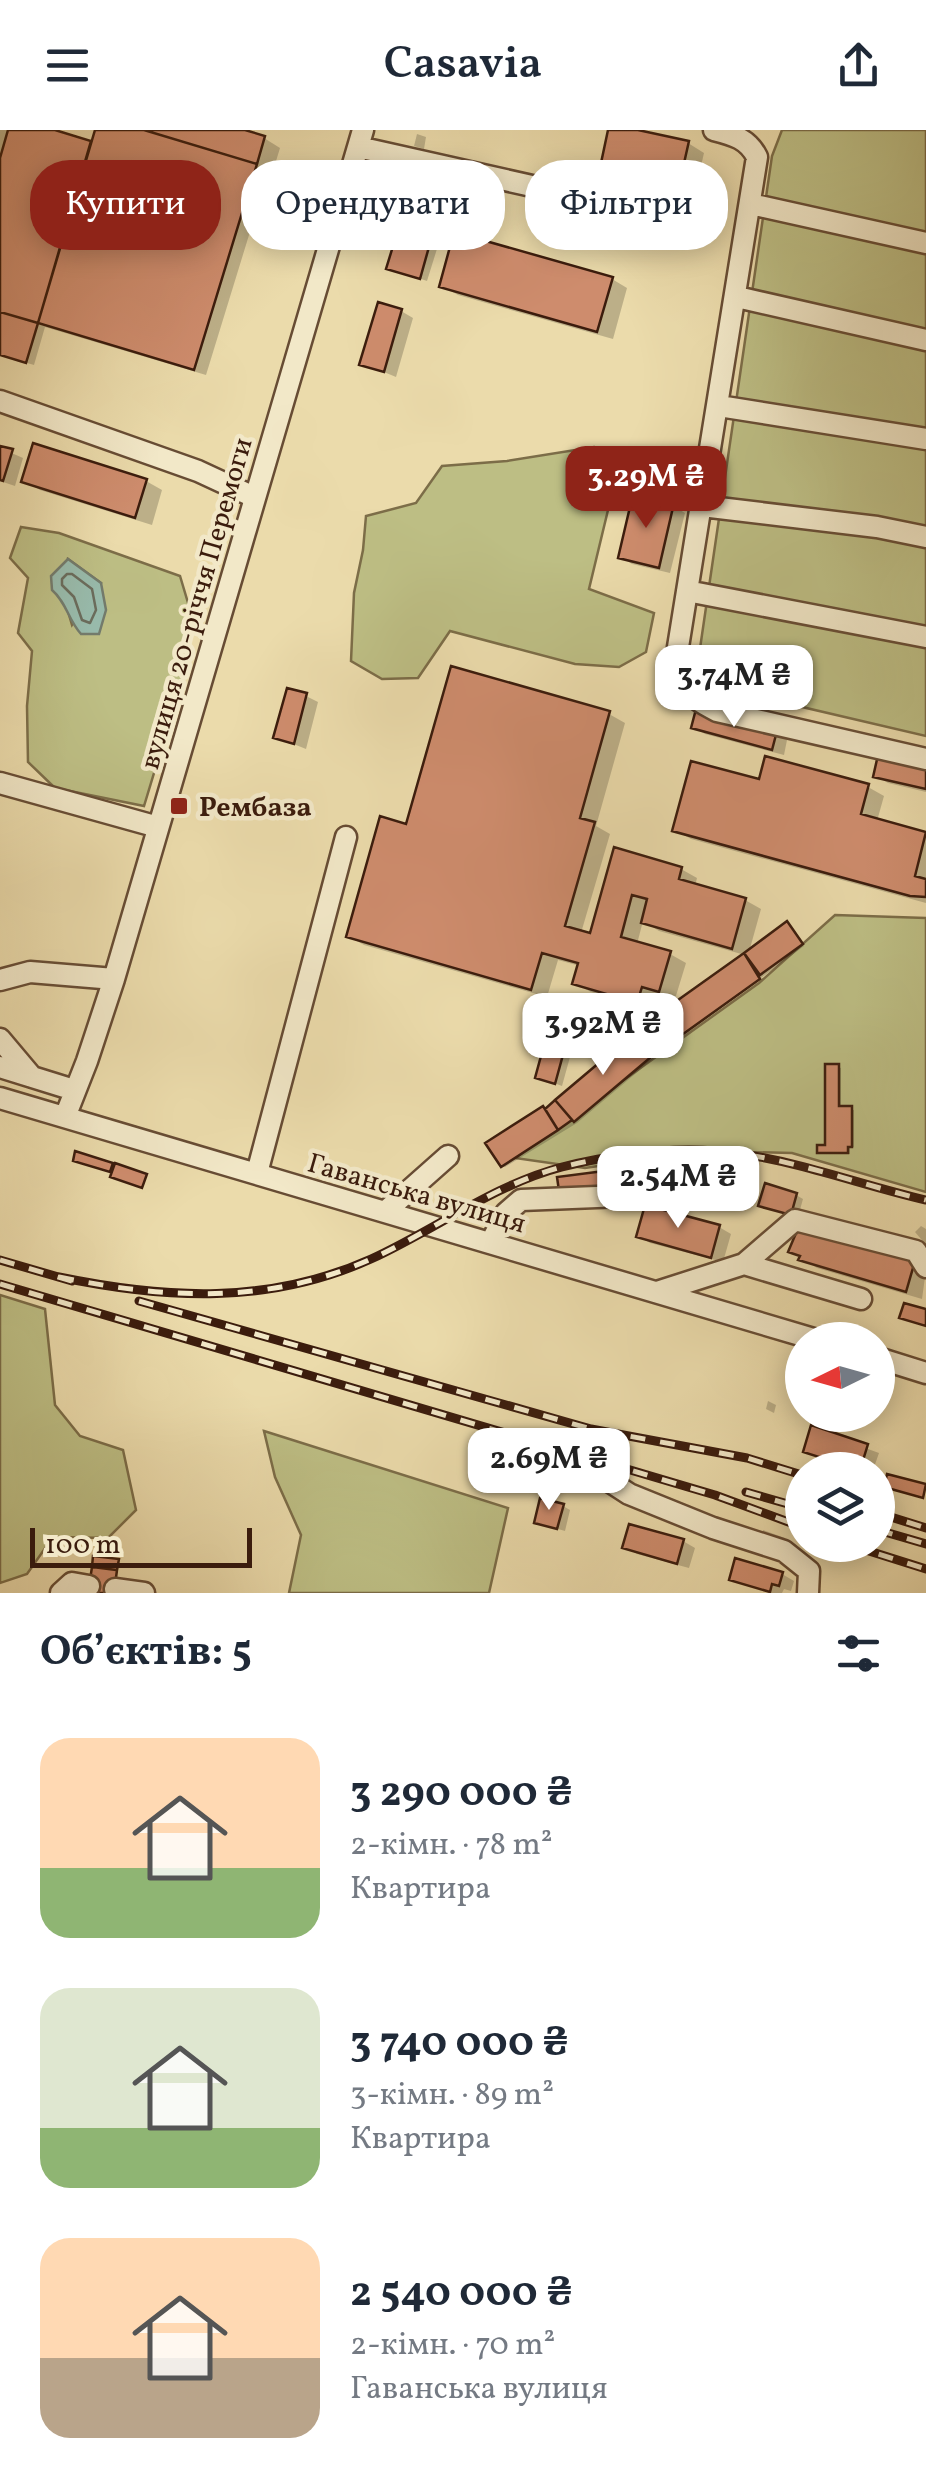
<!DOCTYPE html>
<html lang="uk">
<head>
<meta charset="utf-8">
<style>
  :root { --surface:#fff; --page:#f2f2f3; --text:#1f2937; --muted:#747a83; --accent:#8f2418 }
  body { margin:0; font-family:Vollkorn,serif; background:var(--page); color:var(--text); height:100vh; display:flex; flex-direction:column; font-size:38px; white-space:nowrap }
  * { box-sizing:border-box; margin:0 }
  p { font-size:32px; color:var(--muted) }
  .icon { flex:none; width:55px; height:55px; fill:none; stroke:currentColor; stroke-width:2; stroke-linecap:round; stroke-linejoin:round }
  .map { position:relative; height:1463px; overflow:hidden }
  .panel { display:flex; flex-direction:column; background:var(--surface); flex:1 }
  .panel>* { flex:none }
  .guide { position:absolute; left:30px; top:30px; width:868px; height:90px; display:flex; gap:20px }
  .needle { width:65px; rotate:265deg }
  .fabs { position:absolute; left:785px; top:1192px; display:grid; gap:20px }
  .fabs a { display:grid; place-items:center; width:110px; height:110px; border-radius:50%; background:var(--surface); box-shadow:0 5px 25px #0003; font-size:50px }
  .scale { position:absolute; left:30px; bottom:25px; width:222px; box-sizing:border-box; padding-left:10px; border:5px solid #3b1c0d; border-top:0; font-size:28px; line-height:35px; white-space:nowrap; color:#3b1c0d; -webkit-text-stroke:8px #f2e8c8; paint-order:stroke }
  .price { position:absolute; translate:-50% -85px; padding:0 22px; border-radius:20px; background:#fff; color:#222; font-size:32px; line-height:65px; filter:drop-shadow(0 2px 5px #0008) }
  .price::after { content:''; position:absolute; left:50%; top:60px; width:30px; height:22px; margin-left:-15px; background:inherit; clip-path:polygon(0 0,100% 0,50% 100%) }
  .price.current { background:var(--accent); color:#fff }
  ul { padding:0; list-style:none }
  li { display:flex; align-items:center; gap:30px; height:250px; padding:0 40px }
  li span { display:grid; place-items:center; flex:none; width:280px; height:200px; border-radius:30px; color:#555 }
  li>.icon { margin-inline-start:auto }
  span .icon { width:120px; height:120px; fill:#fffc; stroke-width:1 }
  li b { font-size:42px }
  h2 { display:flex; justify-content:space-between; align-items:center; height:120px; padding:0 40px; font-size:42px }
  .pill { padding:0 35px; border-radius:40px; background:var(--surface); box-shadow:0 5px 25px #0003; font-size:35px; line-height:90px }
  .pill.current { background:var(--accent); color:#fff }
  header { display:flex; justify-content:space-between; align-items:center; height:130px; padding:0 40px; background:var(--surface); font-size:45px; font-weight:600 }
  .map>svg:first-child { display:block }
  .green { fill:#bdbe84; stroke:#7c6d48; stroke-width:2.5; fill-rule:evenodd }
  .water { fill:#98bbac; stroke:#737b6c; stroke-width:2.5 }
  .shadow { fill:#0003 }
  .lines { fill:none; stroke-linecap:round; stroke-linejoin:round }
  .shore { stroke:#6a6c5c; stroke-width:2.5 }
  .building { fill:#ce8c6d; stroke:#3b1c0d; stroke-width:2.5 }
  .minor-casing { stroke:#674c34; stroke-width:25 }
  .minor { stroke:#f2e8c8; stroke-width:20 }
  .rail-casing { stroke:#3b1c0d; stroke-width:9 }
  .rail { stroke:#f2e8c8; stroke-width:5; stroke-dasharray:15; stroke-linecap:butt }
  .poi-dot { fill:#8f2418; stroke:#f2e8c8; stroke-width:4 }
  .labels { text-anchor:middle; stroke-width:9; stroke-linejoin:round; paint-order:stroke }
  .street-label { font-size:28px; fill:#3b1c0d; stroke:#f2e8c8 }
  .poi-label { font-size:28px; font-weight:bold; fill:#3b1c0d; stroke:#f2e8c8; text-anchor:start }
</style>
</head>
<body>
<header><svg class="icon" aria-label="menu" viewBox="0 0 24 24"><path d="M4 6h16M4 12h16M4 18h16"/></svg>Casavia<svg class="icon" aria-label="share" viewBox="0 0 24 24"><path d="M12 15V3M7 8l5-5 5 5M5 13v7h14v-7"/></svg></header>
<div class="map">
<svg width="926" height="1463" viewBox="0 0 926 1463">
  <rect width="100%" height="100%" fill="#ebdbab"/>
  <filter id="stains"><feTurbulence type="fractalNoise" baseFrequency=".002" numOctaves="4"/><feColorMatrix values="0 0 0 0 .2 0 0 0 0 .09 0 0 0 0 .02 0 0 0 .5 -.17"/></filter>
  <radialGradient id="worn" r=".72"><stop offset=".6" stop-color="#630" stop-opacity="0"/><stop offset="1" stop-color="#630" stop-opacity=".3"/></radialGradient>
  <path class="green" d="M 782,0 L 926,0 L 926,606 L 708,555 L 697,539 L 772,26 Z
    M 594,317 L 621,326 L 589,459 L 654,483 L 646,522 L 619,537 L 575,534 L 450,501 L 418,548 L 382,549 L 351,531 L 354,463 L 363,420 L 366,386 L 416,373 L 442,336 L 507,331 Z
    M 21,397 L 59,403 L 180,446 L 194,493 L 181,554 L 144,676 L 55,658 L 28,632 L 27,576 L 32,521 L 18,503 L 28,448 L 10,428 ZM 68,429 L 101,453 L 72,495 L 65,471 Z
    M 835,785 L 926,788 L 926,1062 L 792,1023 L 700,1021 L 585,1038 L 515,1028 L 759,853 Z
    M 0,1165 L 45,1179 L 55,1275 L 80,1306 L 123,1320 L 136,1380 L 108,1408 L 53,1407 L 27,1444 L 0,1453 Z
    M 264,1301 L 508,1378 L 489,1463 L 289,1463 L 301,1405 L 275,1347 Z"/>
  <path class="water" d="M 68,429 L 101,453 L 106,480 L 99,504 L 81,504 C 68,490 67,473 52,460 L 51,446 Z"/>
  <path class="shadow" d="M 0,0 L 47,0 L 94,14 L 98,0 L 237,0 L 264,8 L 280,18 L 273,41 L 269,40 L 206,245 L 45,197 L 34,235 L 0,225 Z
    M 611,0 L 627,0 L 688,13 L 704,23 L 696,58 L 619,41 L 603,32 Z
    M 417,4 L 426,7 L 424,19 L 414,16 Z
    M 403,93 L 441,106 L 427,151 L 389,138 Z
    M 612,149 L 627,158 L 613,209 L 458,165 L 442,156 Z
    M 401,181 L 413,188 L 396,247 L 362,233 Z
    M 34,316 L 146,351 L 162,360 L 152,395 L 40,360 L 24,351 Z
    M 0,318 L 23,328 L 15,356 L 0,351 Z
    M 673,376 L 685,383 L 670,443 L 632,434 L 621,427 Z
    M 306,566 L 318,572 L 306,619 L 276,607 Z
    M 609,584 L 625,593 L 596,696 L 610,704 L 581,803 L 592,806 L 616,720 L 681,739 L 697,748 L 695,756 L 745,770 L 761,779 L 749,822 L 790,796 L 804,816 L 654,928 L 577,993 L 505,1037 L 503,1036 L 543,979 L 547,981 L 632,908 L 645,915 L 745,825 L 659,801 L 643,791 L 637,814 L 670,824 L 686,833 L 675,869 L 658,864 L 654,880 L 591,862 L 575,853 L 580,836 L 558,830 L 547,867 L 364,815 L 348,806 L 408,697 Z
    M 694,597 L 776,603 L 787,610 L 784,625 L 705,604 Z
    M 926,639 L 926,662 L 888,653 L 876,646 Z
    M 760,652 L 868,657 L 884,666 L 877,691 L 926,704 L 926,773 L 691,709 L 675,700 Z
    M 563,923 L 570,927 L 562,956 L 538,947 Z
    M 838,937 L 841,938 L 841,978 L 854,980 L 854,1017 L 850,1017 L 850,1024 L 822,1024 L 819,1022 L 828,1018 Z
    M 659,1036 L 663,1049 L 564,1061 Z
    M 796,1065 L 803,1069 L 798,1087 L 768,1078 Z
    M 921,1096 L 926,1099 L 926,1115 L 915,1102 Z
    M 719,1097 L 731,1104 L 723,1132 L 650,1113 L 639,1106 Z
    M 791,1121 L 914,1133 L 926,1140 L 922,1169 L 817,1138 Z
    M 768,1271 L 776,1275 L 774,1283 L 766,1279 Z
    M 813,1299 L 879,1323 L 873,1340 L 855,1340 L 806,1320 Z
    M 477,1303 L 493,1308 L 491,1315 L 475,1310 Z
    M 563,1376 L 570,1380 L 565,1401 L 544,1395 Z
    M 763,1400 L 785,1408 L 783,1412 L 762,1405 Z
    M 683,1411 L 695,1418 L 689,1438 L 637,1424 L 625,1417 Z
    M 782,1444 L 794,1451 L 791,1461 L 784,1459 L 782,1463 L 770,1463 L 731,1449 Z"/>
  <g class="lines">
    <path class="shore" d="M 67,444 L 72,444 L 92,459 L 96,480 L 90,493 L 82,490 L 74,467 L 62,455 L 62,449 Z"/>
  </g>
  <path class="building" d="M 8,0 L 55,0 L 91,11 L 38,193 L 0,182 L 0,28 Z
    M 95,0 L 144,0 L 257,34 L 194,240 L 38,193 Z
    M 144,0 L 245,0 L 265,6 L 257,34 Z
    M 608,0 L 638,0 L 689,11 L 680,51 L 601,33 Z
    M 401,90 L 434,99 L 420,149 L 386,139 Z
    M 454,102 L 613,147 L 597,202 L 439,157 Z
    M 378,172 L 402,179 L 384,242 L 359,235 Z
    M 0,182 L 38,193 L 26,233 L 0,225 Z
    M 33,313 L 147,349 L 135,388 L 21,352 Z
    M 0,316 L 13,319 L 3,351 L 0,350 Z
    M 633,364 L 674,373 L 659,438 L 618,428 Z
    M 451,536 L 610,581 L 580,688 L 595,692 L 565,796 L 590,803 L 614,717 L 682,737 L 679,749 L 746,768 L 732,819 L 641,793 L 647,769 L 632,765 L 621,807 L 671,821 L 659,862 L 642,857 L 637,873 L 572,854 L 578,833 L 542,823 L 531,860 L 346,807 L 380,686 L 406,694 Z
    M 287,558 L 307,563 L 294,614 L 273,608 Z
    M 696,579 L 777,601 L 772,620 L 691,598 Z
    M 878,625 L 926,636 L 926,659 L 873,647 Z
    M 765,626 L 869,654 L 861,684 L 926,702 L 915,746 L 926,749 L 926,767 L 910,766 L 672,701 L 691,631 L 759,649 Z
    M 787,791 L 803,814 L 760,845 L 744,823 Z
    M 744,823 L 760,849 L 651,927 L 633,902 Z
    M 632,905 L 651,927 L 574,992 L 555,970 Z
    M 544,915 L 564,921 L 555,954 L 535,948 Z
    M 825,934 L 839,934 L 839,976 L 852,976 L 852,1017 L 848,1017 L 848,1023 L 817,1023 L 817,1015 L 825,1015 Z
    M 555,970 L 572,990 L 558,1000 L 545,979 Z
    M 543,976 L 558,1000 L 501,1037 L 485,1013 Z
    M 75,1021 L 113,1033 L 110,1042 L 73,1031 Z
    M 115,1033 L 147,1044 L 142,1058 L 110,1047 Z
    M 659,1034 L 661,1048 L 559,1061 L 557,1047 Z
    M 765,1053 L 797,1063 L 791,1085 L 758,1076 Z
    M 645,1075 L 720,1095 L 711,1128 L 636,1107 Z
    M 799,1096 L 915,1131 L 906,1162 L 798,1130 L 800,1126 L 788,1122 Z
    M 904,1173 L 926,1179 L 926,1196 L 899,1188 Z
    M 811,1295 L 868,1314 L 860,1340 L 803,1322 Z
    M 887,1344 L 926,1354 L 923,1368 L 884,1357 Z
    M 540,1368 L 564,1374 L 557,1399 L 534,1393 Z
    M 629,1394 L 684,1409 L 677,1434 L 622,1418 Z
    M 93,1426 L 119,1429 L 117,1440 L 92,1437 Z
    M 735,1428 L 783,1442 L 779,1456 L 772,1454 L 770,1462 L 729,1450 Z
    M 92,1437 L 117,1440 L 114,1463 L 88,1463 Z"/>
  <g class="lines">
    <g class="minor-casing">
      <path id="minor" d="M 714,0 C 734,5 748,9 757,27 L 678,517 C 677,554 683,564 717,581 L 926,629
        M 358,17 L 581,67
        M 751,74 L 926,113
        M 737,167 L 926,210
        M 0,271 L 198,341 L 254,367
        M 719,276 L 926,309
        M 702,376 L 877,397 L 926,407
        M 687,461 L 926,507
        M 0,653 L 158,697
        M 0,850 L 30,842 L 114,849
        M 0,909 L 32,947
        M 0,937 L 74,960
        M 0,968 L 817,1210
        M 65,987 L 87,931 L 114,849 L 363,0
        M 257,1043 L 346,707
        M 386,1081 L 448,1026
        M 491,1112 L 506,1083 L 521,1070 L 698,1063
        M 744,1134 L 861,1169
        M 657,1162 L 744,1134 L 795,1090 L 916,1121 L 926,1137
        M 878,1228 L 926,1243
        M 529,1322 L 589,1338 L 629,1364 L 713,1398 L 784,1421 L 809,1441 L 808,1463
        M 115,1459 L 144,1463
        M 61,1463 L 72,1453 L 89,1456"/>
    </g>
    <use href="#minor" class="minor"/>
    <g class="rail-casing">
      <path id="rail" d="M 0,1130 L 72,1151
        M 59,1147 C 166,1169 269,1175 371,1129 C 435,1100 493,1055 562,1037 C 619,1023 684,1015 742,1024 C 804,1033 865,1056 926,1070
        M 0,1154 L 715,1365 L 802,1397
        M 139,1171 L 591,1299 L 747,1328 L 802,1345
        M 746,1362 L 802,1378
        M 878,1383 L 926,1398
        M 878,1400 L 926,1414
        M 850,1415 L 926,1439"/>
    </g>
    <use href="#rail" class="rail"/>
  </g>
  <rect class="poi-dot" x="169" y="666" width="20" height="20" rx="5"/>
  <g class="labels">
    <g class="street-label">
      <text transform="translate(195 473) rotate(-74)" y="10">вулиця 20-річчя Перемоги</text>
      <text transform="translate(417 1062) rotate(16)" y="10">Гаванська вулиця</text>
    </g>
    <g class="poi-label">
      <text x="199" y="686">Рембаза</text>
    </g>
  </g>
  <rect width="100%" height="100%" filter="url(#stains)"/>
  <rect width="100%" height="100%" fill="url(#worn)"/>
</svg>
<div class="fabs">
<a><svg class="needle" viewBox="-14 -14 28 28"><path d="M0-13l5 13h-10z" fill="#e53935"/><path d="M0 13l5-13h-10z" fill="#747a83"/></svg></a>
<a><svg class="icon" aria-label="layers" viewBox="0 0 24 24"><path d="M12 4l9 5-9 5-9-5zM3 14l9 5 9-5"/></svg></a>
</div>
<div class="scale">100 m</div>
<b class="price current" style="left:646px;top:401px">3.29M ₴</b>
<b class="price" style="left:734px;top:600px">3.74M ₴</b>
<b class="price" style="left:603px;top:948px">3.92M ₴</b>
<b class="price" style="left:678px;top:1101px">2.54M ₴</b>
<b class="price" style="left:549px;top:1383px">2.69M ₴</b>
<div class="guide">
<a class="pill current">Купити</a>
<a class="pill">Орендувати</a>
<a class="pill">Фільтри</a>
</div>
</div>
<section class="panel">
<h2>Об’єктів: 5<svg class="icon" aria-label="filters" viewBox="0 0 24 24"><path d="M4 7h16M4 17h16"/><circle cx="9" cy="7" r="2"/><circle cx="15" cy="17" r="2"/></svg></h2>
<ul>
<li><span style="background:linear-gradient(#ffd9b3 65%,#8fb573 0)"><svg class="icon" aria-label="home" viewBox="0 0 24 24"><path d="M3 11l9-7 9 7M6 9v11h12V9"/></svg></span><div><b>3 290 000 ₴</b><p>2-кімн. · 78 m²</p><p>Квартира</p></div></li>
<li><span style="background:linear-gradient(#dfe7d0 70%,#8fb573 0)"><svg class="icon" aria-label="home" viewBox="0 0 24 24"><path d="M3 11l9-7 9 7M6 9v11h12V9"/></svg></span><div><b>3 740 000 ₴</b><p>3-кімн. · 89 m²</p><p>Квартира</p></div></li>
<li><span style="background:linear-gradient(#ffd9b3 60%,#b9a48a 0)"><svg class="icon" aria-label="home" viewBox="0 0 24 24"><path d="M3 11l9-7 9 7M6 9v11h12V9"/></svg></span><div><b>2 540 000 ₴</b><p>2-кімн. · 70 m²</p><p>Гаванська вулиця</p></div></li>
</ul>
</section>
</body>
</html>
